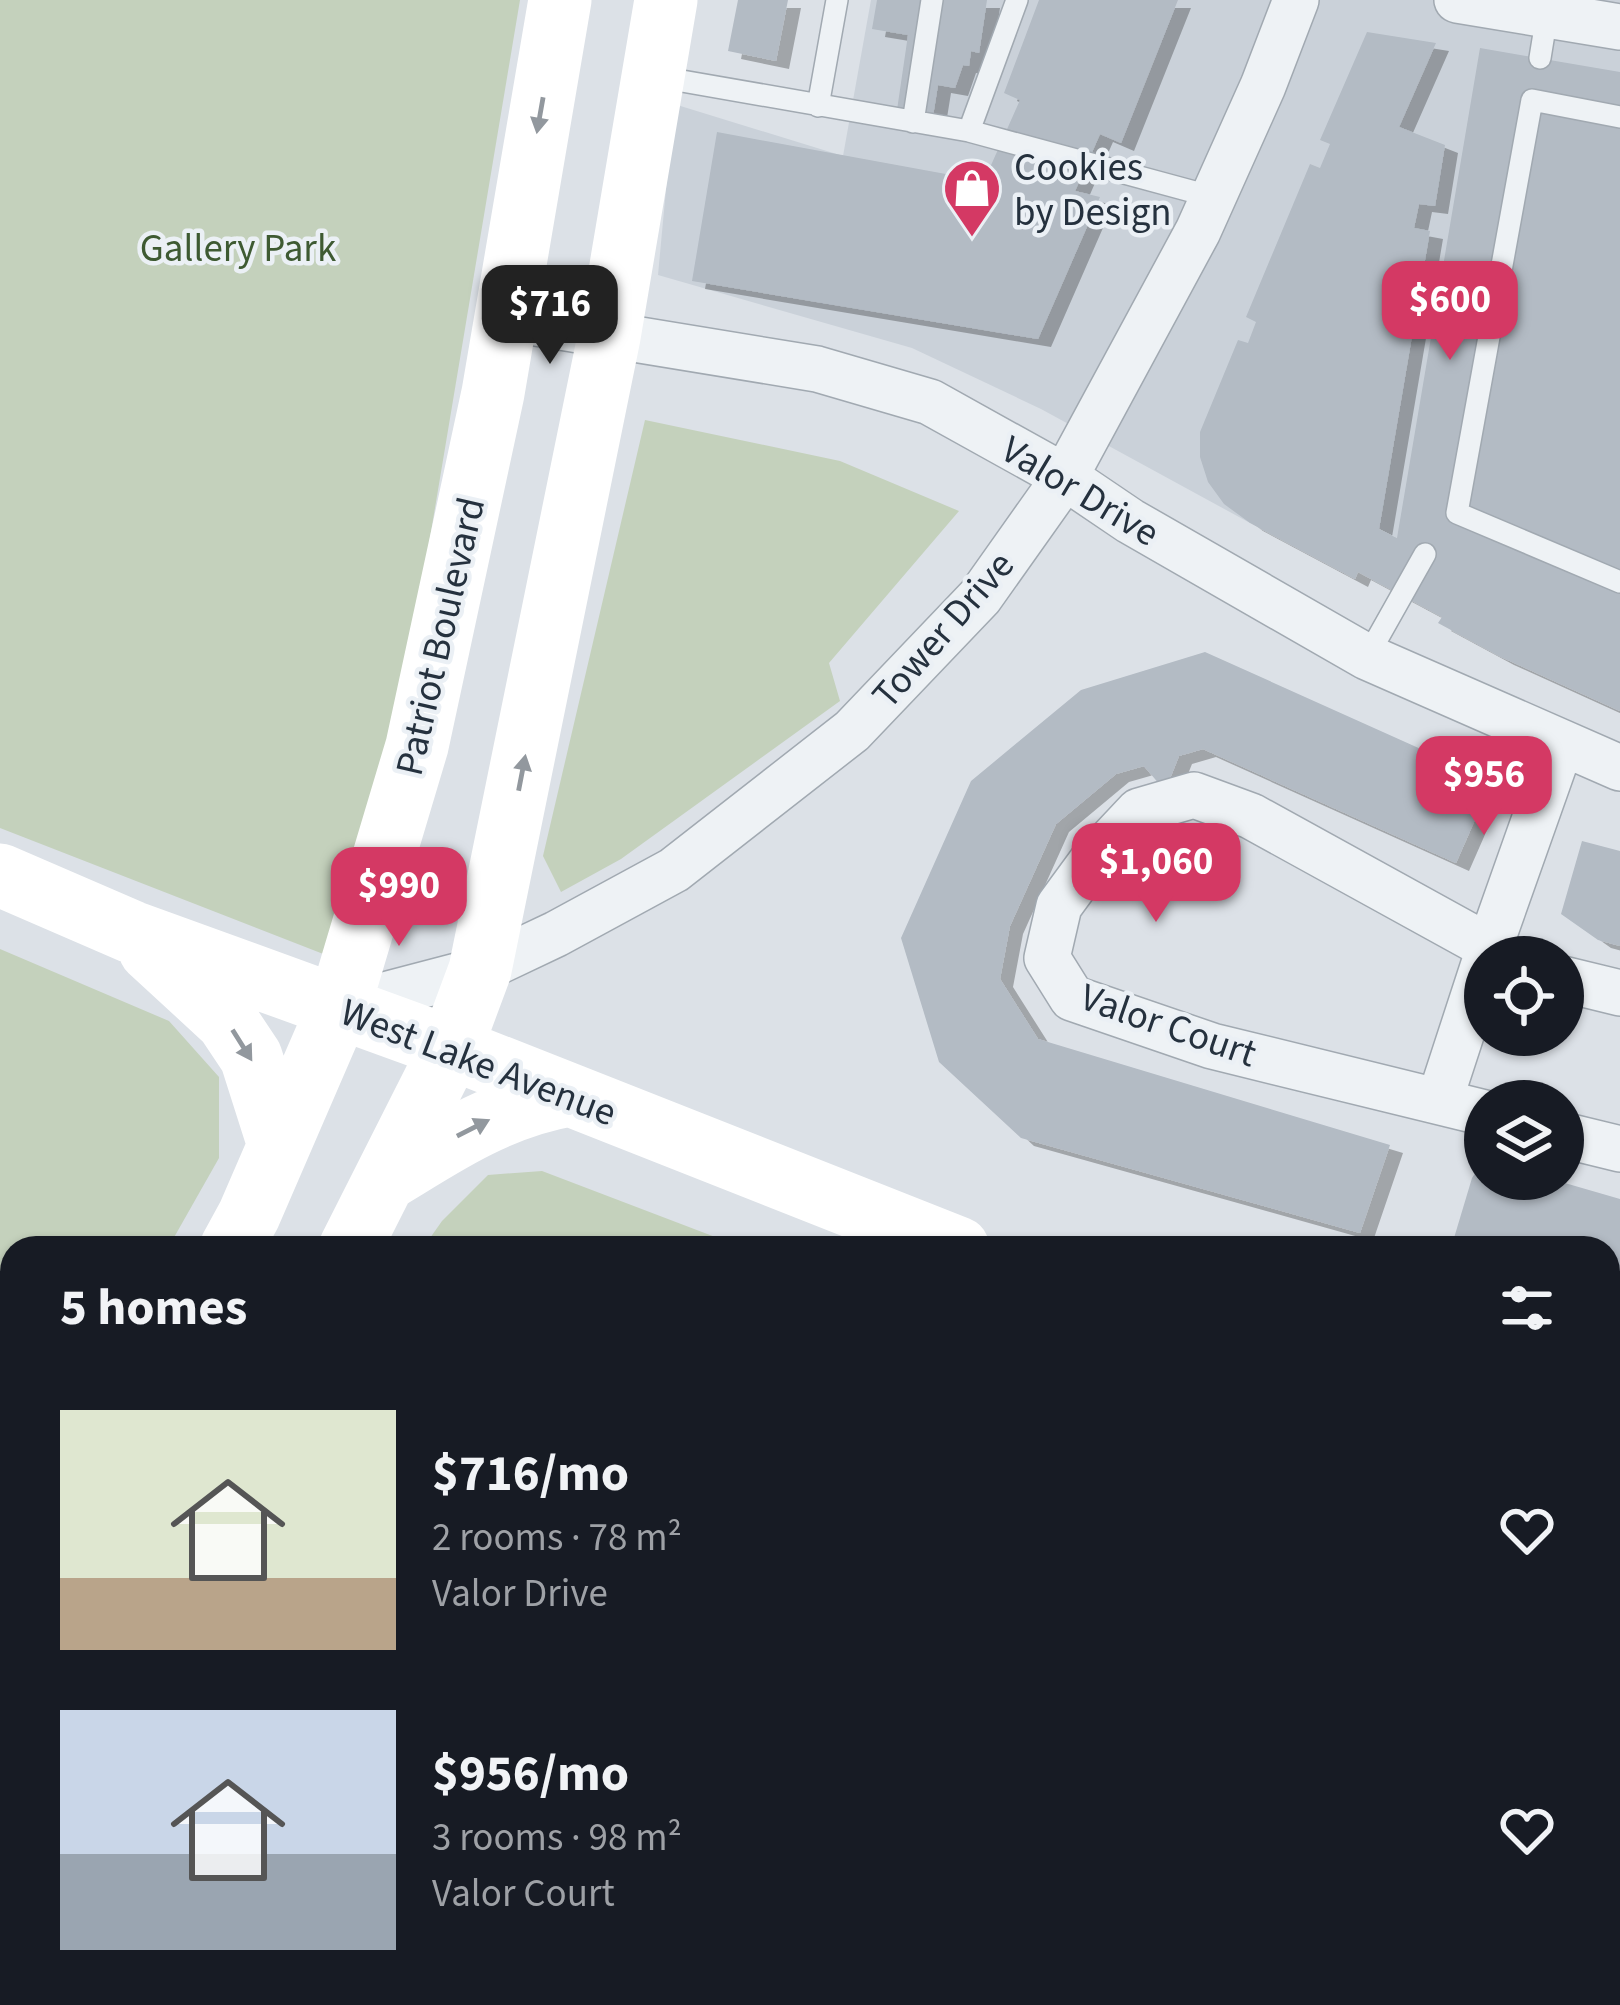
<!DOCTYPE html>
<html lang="en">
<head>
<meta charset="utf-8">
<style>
  :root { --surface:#171b24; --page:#242831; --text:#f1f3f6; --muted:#9ea1a6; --accent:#d43964 }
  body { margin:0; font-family:"Source Sans 3",sans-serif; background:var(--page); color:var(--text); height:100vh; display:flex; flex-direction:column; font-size:45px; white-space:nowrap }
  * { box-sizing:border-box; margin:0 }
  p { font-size:39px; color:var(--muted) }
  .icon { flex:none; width:66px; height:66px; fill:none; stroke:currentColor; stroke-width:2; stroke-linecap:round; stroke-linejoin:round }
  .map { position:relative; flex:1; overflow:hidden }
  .sheet { position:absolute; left:0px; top:1236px; width:1620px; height:771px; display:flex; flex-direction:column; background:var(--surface); border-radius:36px 36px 0 0; box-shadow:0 3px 9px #0004 }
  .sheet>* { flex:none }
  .tools { position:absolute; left:1464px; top:936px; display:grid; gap:24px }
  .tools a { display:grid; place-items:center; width:120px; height:120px; border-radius:50%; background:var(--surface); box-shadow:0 3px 9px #0004; font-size:60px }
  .price { position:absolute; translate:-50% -102px; padding:0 27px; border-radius:24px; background:var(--accent); color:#fff; font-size:39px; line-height:78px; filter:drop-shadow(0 3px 6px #0008) }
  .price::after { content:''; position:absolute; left:50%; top:72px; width:36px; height:27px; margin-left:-18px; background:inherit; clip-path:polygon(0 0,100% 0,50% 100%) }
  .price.active { background:#222; color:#fff }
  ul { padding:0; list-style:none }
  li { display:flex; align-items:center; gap:36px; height:300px; padding:0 60px }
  li span { display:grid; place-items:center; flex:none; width:336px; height:240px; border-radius:0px; color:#555 }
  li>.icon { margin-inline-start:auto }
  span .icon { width:144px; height:144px; fill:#fffc; stroke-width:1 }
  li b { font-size:51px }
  h2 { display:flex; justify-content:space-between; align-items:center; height:144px; padding:0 60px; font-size:51px }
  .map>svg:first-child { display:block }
  .built { fill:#cad1d9 }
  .green { fill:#c4d1bc }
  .water { fill:#94b5c9 }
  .building { fill:#b3bbc4; filter:url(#shadow) }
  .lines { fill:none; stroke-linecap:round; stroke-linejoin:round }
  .lane-casing { stroke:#a1a9b1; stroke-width:24 }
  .street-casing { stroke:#a1a9b1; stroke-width:48 }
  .lane { stroke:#eef2f5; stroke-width:21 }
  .street { stroke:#eef2f5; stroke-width:45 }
  .secondary { stroke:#fff; stroke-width:63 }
  .oneway { fill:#92989e }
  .labels { text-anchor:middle; stroke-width:9; stroke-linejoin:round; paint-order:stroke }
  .poi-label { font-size:39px; fill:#25313e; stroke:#ebf0f5; text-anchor:start }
  .park-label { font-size:39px; fill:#3e5a32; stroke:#ebf0f5 }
  .street-label { font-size:39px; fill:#25313e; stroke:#ebf0f5 }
</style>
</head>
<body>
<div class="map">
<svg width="1620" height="2005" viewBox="0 0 1620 2005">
  <defs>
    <filter id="shadow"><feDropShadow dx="13" dy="8" stdDeviation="0" flood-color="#0004"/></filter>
  </defs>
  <rect width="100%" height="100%" fill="#dce1e7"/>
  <path class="built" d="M 871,0 L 1620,0 L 1620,652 L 1274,475 L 1250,523 L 1041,409 L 912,348 L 658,275 L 674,104 L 843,156 Z"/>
  <path class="green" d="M 0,0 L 520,0 L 398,729 L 331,957 L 0,828 Z
    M 645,420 L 840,461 L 959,511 L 829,663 L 840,701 L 621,859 L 561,892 L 543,856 Z
    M 0,949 L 169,1021 L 219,1077 L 219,1158 L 168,1248 L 12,1248 L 12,1490 L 0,1508 Z
    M 542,1171 L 744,1248 L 423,1248 L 442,1221 L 488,1175 Z
    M 1608,1499 L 1620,1501 L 1620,2005 L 836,2005 L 843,1995 L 1608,1995 Z
    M 12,1767 L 12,1995 L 771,1995 L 765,2005 L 0,2005 L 0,1780 Z"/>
  <path class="water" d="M 1620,1949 L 1620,2005 L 1488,2005 L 1512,1995 L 1608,1995 L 1608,1954 Z"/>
  <path class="building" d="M 738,0 L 788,0 L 776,61 L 728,51 Z
    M 877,0 L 987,0 L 979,53 L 971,51 L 969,66 L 963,65 L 955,88 L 938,85 L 933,116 L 897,110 L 908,35 L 872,29 Z
    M 1039,0 L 1178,0 L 1121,143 L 1100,134 L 1075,191 L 1100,197 L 1038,339 L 692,281 L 717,132 L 984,181 L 1020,100 L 1004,93 Z
    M 1367,32 L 1436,43 L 1399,127 L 1445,145 L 1435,206 L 1419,204 L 1414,228 L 1430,231 L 1379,529 L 1397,538 L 1480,48 L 1620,72 L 1620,711 L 1501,657 L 1438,623 L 1442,617 L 1358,572 L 1355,579 L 1250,523 L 1224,504 L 1208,482 L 1200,457 L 1200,432 L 1238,340 L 1248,343 L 1256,322 L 1246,317 L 1310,164 L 1320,168 L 1330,144 L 1320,140 Z
    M 1205,652 L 1492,781 L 1456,863 L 1203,749 L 1179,756 L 1171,776 L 1160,785 L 1144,766 L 1116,774 L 1056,824 L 1010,926 L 1000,979 L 1038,1039 L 1390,1145 L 1360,1233 L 1021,1138 L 939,1062 L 901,938 L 971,781 L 1081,690 Z
    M 1582,841 L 1620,851 L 1620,946 L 1598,940 L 1561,914 Z
    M 1485,1158 L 1485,1179 L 1551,1179 L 1620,1199 L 1620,1293 L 1608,1290 L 1608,1248 L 1451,1248 L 1472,1178 Z"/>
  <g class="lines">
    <g class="lane-casing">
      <path id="lane" d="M 1540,58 L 1547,15
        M 659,77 L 969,131 L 1017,0
        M 818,106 L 837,0
        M 1620,117 L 1532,100 L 1457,513 L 1620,582
        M 913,122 L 932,0
        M 969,131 L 1213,197
        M 1367,657 L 1425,554
        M 477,1995 L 492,2005
        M 791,2005 L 798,1995"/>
    </g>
    <g class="street-casing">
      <path id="street" d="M 1457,0 L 1620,27
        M 506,318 L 817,369 L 930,402 L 1065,477 L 1130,521 L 1367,657 L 1620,768
        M 1486,957 L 1561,745
        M 1563,979 L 1620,993
        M 339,1007 L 480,970 L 556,934 L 674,870 L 852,731 L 980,597 L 1065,477 L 1198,231 L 1263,86 L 1296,0
        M 1440,1099 L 1485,961
        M 1485,1113 L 1212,1046 L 1072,998 L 1047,958 L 1059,906 L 1092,861 L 1139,811 L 1194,795 L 1251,816 L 1507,957
        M 1563,1135 L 1620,1149"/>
    </g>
    <use href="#lane" class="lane"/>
    <use href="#street" class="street"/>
    <path class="secondary" d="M 0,875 L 132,932 L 451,1048 L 958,1248
      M 150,950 L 227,1021 L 251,1057 L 279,1145
      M 386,1180 C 445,1143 500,1107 570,1095
      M 231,1248 L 249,1215 L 339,1007 L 417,746 L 493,393 L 560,0
      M 350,1248 L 451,1048 L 480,970 L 609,337 L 666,0
      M 1608,1392 L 1620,1394
      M 1608,1438 L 1620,1440
      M 0,1594 L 12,1578
      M 0,1736 L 12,1723"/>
  </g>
  <defs><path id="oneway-solid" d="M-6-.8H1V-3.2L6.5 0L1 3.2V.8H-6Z" transform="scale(3)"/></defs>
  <g class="oneway">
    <use href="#oneway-solid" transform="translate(540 115) rotate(100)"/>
    <use href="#oneway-solid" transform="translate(522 773) rotate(-79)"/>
    <use href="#oneway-solid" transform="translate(242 1045) rotate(58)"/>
    <use href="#oneway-solid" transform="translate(473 1128) rotate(-27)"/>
  </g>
  <defs>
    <g id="shop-pin" transform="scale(3)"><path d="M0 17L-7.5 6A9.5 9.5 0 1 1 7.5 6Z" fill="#d43964" stroke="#ebf0f5"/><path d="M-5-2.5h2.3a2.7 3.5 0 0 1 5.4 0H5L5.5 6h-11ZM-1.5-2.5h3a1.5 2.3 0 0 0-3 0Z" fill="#fff"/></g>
  </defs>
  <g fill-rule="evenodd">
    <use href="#shop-pin" x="972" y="188"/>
  </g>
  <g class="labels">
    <g class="poi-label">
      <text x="1014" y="180">Cookies<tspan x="1014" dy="45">by Design</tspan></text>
    </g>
    <g class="park-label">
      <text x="238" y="261">Gallery Park</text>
    </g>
    <g class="street-label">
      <text transform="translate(1081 490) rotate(31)" y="14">Valor Drive</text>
      <text transform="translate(942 629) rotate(-49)" y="14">Tower Drive</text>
      <text transform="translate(439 636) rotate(-77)" y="14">Patriot Boulevard</text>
      <text transform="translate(1169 1024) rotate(19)" y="14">Valor Court</text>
      <text transform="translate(479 1061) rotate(21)" y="14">West Lake Avenue</text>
    </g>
  </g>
</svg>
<div class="tools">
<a><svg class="icon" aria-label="locate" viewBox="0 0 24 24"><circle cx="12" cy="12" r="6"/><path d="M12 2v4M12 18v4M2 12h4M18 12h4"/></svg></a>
<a><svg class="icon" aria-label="layers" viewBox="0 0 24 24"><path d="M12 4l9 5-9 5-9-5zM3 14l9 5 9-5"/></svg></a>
</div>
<b class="price" style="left:1450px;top:363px">$600</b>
<b class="price active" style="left:550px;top:367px">$716</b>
<b class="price" style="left:1484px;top:838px">$956</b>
<b class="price" style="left:1156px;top:925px">$1,060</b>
<b class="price" style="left:399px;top:949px">$990</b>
<section class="sheet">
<h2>5 homes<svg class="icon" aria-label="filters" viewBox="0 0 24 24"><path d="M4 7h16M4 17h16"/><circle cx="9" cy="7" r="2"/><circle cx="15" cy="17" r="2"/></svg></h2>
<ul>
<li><span style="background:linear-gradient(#dfe7d0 70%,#b9a48a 0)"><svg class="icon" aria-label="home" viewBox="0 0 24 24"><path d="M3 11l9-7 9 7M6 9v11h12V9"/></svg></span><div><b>$716/mo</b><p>2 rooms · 78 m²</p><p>Valor Drive</p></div><svg class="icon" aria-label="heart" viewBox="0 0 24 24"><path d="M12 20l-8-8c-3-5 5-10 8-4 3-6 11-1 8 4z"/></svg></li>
<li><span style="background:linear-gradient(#c9d6e8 60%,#9aa5b1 0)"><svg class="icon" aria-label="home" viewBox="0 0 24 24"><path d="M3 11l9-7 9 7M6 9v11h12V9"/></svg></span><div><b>$956/mo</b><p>3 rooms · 98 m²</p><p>Valor Court</p></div><svg class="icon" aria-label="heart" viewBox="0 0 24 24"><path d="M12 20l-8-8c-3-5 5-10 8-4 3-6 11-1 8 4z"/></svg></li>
</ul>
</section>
</div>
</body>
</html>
